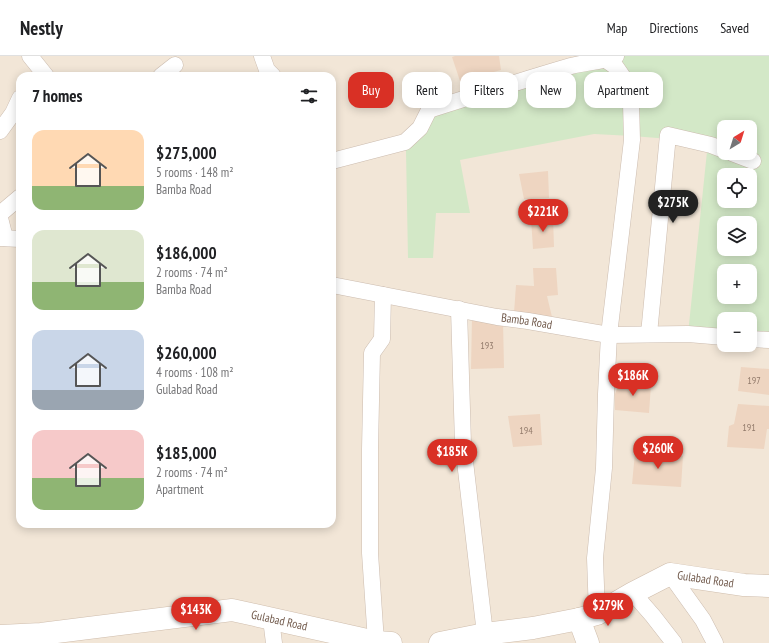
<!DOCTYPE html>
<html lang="en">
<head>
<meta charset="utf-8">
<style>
  :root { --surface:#fff; --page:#f2f2f2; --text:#202124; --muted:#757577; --line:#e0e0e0; --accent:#d93025 }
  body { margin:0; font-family:"PT Sans Narrow",sans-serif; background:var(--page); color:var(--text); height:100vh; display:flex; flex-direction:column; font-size:15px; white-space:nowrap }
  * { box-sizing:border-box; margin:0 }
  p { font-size:13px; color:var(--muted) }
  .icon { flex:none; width:22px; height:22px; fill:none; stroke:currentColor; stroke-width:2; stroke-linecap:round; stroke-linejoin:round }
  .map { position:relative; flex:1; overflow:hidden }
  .drawer { position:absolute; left:16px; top:16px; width:320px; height:456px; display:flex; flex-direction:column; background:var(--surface); border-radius:12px; box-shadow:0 2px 10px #0003 }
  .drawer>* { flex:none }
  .banner { position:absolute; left:348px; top:16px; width:361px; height:36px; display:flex; gap:8px }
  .needle { width:26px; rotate:38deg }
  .controls { position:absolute; left:717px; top:64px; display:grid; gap:8px }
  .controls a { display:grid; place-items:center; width:40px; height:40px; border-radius:8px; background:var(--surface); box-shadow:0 2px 10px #0003; font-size:20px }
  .price { position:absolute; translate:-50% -34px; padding:0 9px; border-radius:14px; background:var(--accent); color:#fff; font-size:13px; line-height:26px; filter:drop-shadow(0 1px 2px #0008) }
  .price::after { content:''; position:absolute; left:50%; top:24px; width:12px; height:9px; margin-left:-6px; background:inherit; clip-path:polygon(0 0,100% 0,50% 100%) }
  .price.current { background:#222; color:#fff }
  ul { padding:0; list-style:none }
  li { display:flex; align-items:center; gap:12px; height:100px; padding:0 16px }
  li span { display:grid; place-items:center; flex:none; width:112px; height:80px; border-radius:12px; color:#555 }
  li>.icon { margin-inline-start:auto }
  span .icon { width:48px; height:48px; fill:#fffc; stroke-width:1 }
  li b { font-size:17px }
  h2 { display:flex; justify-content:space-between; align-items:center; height:48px; padding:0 16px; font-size:17px }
  .tag { padding:0 14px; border-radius:12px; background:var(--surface); box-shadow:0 2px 10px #0003; font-size:14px; line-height:36px }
  .tag.current { background:var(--accent); color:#fff }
  header { display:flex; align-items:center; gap:24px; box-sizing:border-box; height:56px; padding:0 20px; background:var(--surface); border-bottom:1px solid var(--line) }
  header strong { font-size:19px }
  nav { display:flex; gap:22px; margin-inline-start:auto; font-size:14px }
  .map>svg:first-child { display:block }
  .residential { fill:#f2e6d7; fill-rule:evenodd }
  .green { fill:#d3e8c7; fill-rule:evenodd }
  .building { fill:#eed5c1 }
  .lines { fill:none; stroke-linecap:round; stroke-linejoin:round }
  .street-casing { stroke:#ccbcaf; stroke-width:17 }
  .secondary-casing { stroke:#cfbdac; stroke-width:23 }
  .street { stroke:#fff; stroke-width:16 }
  .secondary { stroke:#fff; stroke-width:22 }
  .labels { text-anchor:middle; stroke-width:3; stroke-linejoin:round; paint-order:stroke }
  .number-label { font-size:10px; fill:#927a6b }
  .street-label { font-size:12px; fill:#735c4e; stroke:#fef8ee }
</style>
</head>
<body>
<header>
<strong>Nestly</strong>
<nav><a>Map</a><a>Directions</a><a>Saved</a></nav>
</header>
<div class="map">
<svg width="769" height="587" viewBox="0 0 769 587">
  <rect width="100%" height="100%" fill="#fbf4e8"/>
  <path class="residential" d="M 0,0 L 769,0 L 769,587 L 0,587 ZM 20,20 L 332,20 L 332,468 L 20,468 ZM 724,71 L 750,71 L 750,97 L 724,97 ZM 724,119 L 750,119 L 750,145 L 724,145 ZM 724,167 L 750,167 L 750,193 L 724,193 ZM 724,215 L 750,215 L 750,241 L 724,241 ZM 724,263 L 750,263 L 750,289 L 724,289 Z"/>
  <path class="green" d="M 617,0 L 769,0 L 769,284 L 750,283 L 750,263 L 724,263 L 724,281 L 688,278 L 708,86 L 632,80 L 594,78 L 460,104 L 470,157 L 436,157 L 433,202 L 408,202 L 406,95 L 405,86 L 429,54 ZM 724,71 L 750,71 L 750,97 L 724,97 ZM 724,119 L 750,119 L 750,145 L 724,145 ZM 724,167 L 750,167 L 750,193 L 724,193 ZM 724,215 L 750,215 L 750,241 L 724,241 Z"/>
  <path class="building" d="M 455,0 L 499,0 L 501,14 L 460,25 L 452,1 Z
    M 548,115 L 549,142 L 524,143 L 519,118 Z
    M 553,161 L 554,191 L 533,193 L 531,162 Z
    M 533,212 L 556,212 L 558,239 L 547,240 L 552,261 L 514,257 L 516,229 L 534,230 Z
    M 472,261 L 503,265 L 504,312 L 471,313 Z
    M 741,311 L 769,313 L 769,339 L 738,335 Z
    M 620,325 L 651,329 L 649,357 L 615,354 L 615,338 Z
    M 738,348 L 769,350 L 769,373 L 767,373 L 764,393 L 727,391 L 729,370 L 734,368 Z
    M 540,358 L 542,389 L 513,391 L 508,360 Z
    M 635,397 L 683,400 L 681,431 L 632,428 Z"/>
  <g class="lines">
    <g class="street-casing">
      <g id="street">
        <path d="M 30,0 L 46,20"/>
        <path d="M 262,0 L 267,14 L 273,20"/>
        <path d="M 161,20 L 175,9"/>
        <path d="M 0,75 L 13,57 L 20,42"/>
        <path d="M 732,97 L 753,105"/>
        <path d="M 332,105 L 405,86 L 420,72 L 429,54 C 476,39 523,24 571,10 C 586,6 601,6 616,0"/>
        <path d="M 0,158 L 20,141"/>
        <path d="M 0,162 L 5,182"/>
        <path d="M 0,182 L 20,183"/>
        <path id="s1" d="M 332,229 L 497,261 L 528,265 L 609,279 L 688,278 L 724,281"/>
        <path d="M 459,253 L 463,388 L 485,578"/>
        <path d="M 649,278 L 668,79 L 711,89 L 724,94"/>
        <path d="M 750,283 L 769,284"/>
        <path d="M 670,518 L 703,564 L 715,587"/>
        <path d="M 633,537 L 653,560 L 674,587"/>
        <path d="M 597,558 L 595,502 L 604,412 L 606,338 L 609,279 L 632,84 L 631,47 L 625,24 L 616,11 L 606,4"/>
        <path d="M 271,563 L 274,587"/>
        <path d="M 376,586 L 370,497 L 370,393 L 372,297 L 382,283 L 383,239"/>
      </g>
    </g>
    <g class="secondary-casing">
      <g id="secondary">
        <path d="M 579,563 L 588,587"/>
        <path id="s2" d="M 0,580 L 41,578 L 232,554 L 376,586 L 391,587"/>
        <path id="s3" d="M 440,587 L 485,578 L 533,572 L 579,563 L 597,558 L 633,537 L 670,518 L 744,529 L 769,530"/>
      </g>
    </g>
    <use href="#street" class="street"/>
    <use href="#secondary" class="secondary"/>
  </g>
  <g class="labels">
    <g class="number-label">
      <text x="487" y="293">193</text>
      <text x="754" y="328">197</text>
      <text x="749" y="375">191</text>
      <text x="526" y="378">194</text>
    </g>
    <g class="street-label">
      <text dy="4" stroke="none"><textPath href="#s1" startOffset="198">Bamba Road</textPath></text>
      <text dy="4" stroke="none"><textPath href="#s3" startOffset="279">Gulabad Road</textPath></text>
      <text dy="4" stroke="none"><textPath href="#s2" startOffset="282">Gulabad Road</textPath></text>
    </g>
  </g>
</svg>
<div class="controls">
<a><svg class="needle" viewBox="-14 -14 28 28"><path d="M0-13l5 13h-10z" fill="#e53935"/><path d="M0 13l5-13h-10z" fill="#757577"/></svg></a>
<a><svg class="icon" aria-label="locate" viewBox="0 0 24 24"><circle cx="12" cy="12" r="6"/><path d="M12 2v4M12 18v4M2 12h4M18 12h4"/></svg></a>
<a><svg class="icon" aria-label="layers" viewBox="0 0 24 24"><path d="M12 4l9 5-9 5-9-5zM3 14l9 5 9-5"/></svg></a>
<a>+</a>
<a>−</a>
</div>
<b class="price current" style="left:673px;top:168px">$275K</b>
<b class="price" style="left:543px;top:177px">$221K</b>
<b class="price" style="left:633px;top:341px">$186K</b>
<b class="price" style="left:658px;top:414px">$260K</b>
<b class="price" style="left:452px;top:417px">$185K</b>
<b class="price" style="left:608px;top:571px">$279K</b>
<b class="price" style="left:196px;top:575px">$143K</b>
<div class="banner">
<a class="tag current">Buy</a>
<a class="tag">Rent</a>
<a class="tag">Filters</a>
<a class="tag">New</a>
<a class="tag">Apartment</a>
</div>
<section class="drawer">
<h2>7 homes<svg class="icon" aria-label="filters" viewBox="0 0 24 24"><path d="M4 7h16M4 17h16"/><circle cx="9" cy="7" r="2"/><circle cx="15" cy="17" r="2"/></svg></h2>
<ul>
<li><span style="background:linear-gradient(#ffd9b3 70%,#8fb573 0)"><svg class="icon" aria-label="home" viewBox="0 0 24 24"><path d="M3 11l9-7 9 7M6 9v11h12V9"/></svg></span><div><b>$275,000</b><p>5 rooms · 148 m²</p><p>Bamba Road</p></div></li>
<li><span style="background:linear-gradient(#dfe7d0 65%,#8fb573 0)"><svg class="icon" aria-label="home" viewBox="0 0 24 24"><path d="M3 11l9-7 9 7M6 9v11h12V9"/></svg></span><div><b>$186,000</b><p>2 rooms · 74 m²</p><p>Bamba Road</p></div></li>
<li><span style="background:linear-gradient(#c9d6e8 75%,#9aa5b1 0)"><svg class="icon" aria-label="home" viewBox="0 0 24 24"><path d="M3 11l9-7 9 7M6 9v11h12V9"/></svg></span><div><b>$260,000</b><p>4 rooms · 108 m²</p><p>Gulabad Road</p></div></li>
<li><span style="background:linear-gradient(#f6c9c9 60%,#8fb573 0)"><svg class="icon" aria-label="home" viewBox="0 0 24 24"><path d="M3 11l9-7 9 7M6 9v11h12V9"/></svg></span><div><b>$185,000</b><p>2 rooms · 74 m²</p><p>Apartment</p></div></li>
</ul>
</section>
</div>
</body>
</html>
